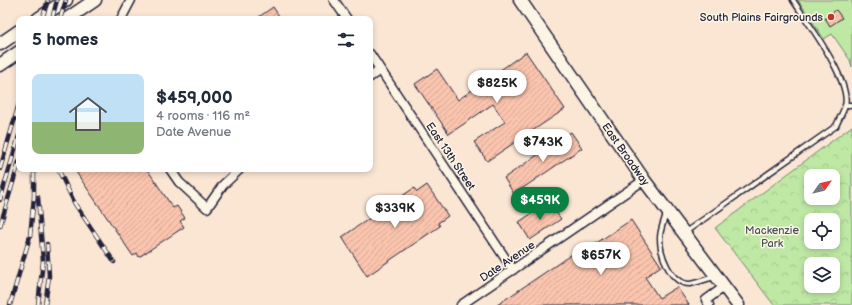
<!DOCTYPE html>
<html lang="en">
<head>
<meta charset="utf-8">
<style>
  :root { --surface:#fff; --page:#f6f6f7; --text:#1f2937; --muted:#747a83; --accent:#0b8043 }
  body { margin:0; font-family:"Balsamiq Sans",sans-serif; background:var(--page); color:var(--text); height:100vh; display:flex; flex-direction:column; font-size:15px; white-space:nowrap }
  * { box-sizing:border-box; margin:0 }
  p { font-size:13px; color:var(--muted) }
  .icon { flex:none; width:22px; height:22px; fill:none; stroke:currentColor; stroke-width:2; stroke-linecap:round; stroke-linejoin:round }
  .map { position:relative; flex:1; overflow:hidden }
  .sheet { position:absolute; left:16px; top:16px; width:357px; height:156px; display:flex; flex-direction:column; background:var(--surface); border-radius:8px; box-shadow:0 2px 6px #0003 }
  .sheet>* { flex:none }
  .needle { width:26px; rotate:56deg }
  .fabs { position:absolute; left:804px; top:169px; display:grid; gap:8px }
  .fabs a { display:grid; place-items:center; width:36px; height:36px; border-radius:8px; background:var(--surface); box-shadow:0 2px 6px #0003; font-size:20px }
  .price { position:absolute; translate:-50% -34px; padding:0 9px; border-radius:14px; background:#fff; color:#222; font-size:13px; line-height:26px; filter:drop-shadow(0 1px 2px #0008) }
  .price::after { content:''; position:absolute; left:50%; top:24px; width:12px; height:9px; margin-left:-6px; background:inherit; clip-path:polygon(0 0,100% 0,50% 100%) }
  .price.selected { background:var(--accent); color:#fff }
  ul { padding:0; list-style:none }
  li { display:flex; align-items:center; gap:12px; height:100px; padding:0 16px }
  li span { display:grid; place-items:center; flex:none; width:112px; height:80px; border-radius:8px; color:#555 }
  li>.icon { margin-inline-start:auto }
  span .icon { width:48px; height:48px; fill:#fffc; stroke-width:1 }
  li b { font-size:17px }
  h2 { display:flex; justify-content:space-between; align-items:center; height:48px; padding:0 16px; font-size:17px }
  .map>svg:first-child { display:block }
  .park { fill:url(#park-crowns); stroke:#708570; fill-rule:evenodd }
  .garden { fill:#bee8a4; stroke:#708570 }
  .building { fill:url(#building-hatch); stroke:#22223b }
  .lines { fill:none; stroke-linecap:round; stroke-linejoin:round }
  .service-casing { stroke:#22223b; stroke-width:7 }
  .minor-casing { stroke:#22223b; stroke-width:11 }
  .secondary-casing { stroke:#22223b; stroke-width:15 }
  .service { stroke:#fcf5e5; stroke-width:4 }
  .minor { stroke:#fcf5e5; stroke-width:8 }
  .secondary { stroke:#fcf5e5; stroke-width:12 }
  .rail-casing { stroke:#22223b; stroke-width:4.5 }
  .rail { stroke:#fcf5e5; stroke-width:3; stroke-dasharray:9; stroke-linecap:butt }
  .poi-dot { fill:#c8321e; stroke:#fcf5e5; stroke-width:1.5 }
  .labels { text-anchor:middle; stroke-width:3; stroke-linejoin:round; paint-order:stroke }
  .poi-label { font-size:11px; fill:#22223b; stroke:#fcf5e5; text-anchor:end }
  .street-label { font-size:11px; fill:#22223b; stroke:#fcf5e5 }
  .park-label { font-size:11px; fill:#495455; stroke:#fcf5e5 }
</style>
</head>
<body>
<div class="map">
<svg width="852" height="305" viewBox="0 0 852 305">
  <defs>
    <pattern id="park-crowns" width="20" height="18" patternUnits="userSpaceOnUse"><rect width="20" height="18" fill="#bee8a4"/><path d="M2 6a3 3 0 1 1 6 0M12 15a3 3 0 1 1 6 0" fill="none" stroke="#a3c78e"/></pattern>
    <pattern id="building-hatch" width="6" height="6" patternUnits="userSpaceOnUse"><rect width="6" height="6" fill="#fac4ad"/><path d="M-1 1l2-2M0 6l6-6M5 7l2-2" fill="none" stroke="#d6a896"/></pattern>
  </defs>
  <rect width="100%" height="100%" fill="#fbe6d4"/>
  <filter id="ink" filterUnits="userSpaceOnUse"><feTurbulence type="fractalNoise" baseFrequency=".025" numOctaves="2"/><feDisplacementMap in="SourceGraphic" scale="8" xChannelSelector="R" yChannelSelector="G"/><feConvolveMatrix kernelMatrix="1 2 1 2 8 2 1 2 1" color-interpolation-filters="sRGB"/></filter>
  <g filter="url(#ink)">
    <path class="park" d="M 852,126 L 852,305 L 774,305 L 715,228 ZM 811,176 L 833,176 L 833,198 L 811,198 ZM 811,220 L 833,220 L 833,242 L 811,242 ZM 811,264 L 833,264 L 833,286 L 811,286 Z"/>
    <path class="garden" d="M 798,0 L 852,0 L 852,67 L 850,60 L 832,34 L 824,39 Z"/>
    <path class="building" d="M 273,7 L 281,19 L 256,19 Z
      M 836,10 L 842,18 L 830,26 L 825,18 Z
      M 526,52 L 565,109 L 487,161 L 474,142 L 505,122 L 493,104 L 449,134 L 415,84 L 437,69 L 458,100 Z
      M 571,132 L 582,148 L 514,194 L 504,178 Z
      M 74,169 L 147,169 L 173,208 L 177,206 L 185,218 L 180,221 L 184,227 L 139,257 L 137,253 L 133,256 Z
      M 427,185 L 448,216 L 438,223 L 440,226 L 367,276 L 342,237 L 414,188 L 417,192 Z
      M 549,202 L 561,219 L 530,240 L 519,222 Z
      M 631,220 L 661,266 L 645,277 L 659,298 L 677,287 L 689,305 L 497,305 L 587,244 L 589,248 Z"/>
    <g class="lines">
      <g class="service-casing">
        <path id="service" d="M 845,105 L 852,105
          M 666,214 C 664,221 660,230 660,238 C 660,254 670,284 690,284 C 697,283 706,279 714,277
          M 684,233 L 836,126 C 839,119 843,112 845,106 C 852,81 807,22 793,0"/>
      </g>
      <g class="minor-casing">
        <path id="minor" d="M 334,0 L 347,19
          M 121,19 L 131,0
          M 370,54 L 513,270
          M 370,77 L 380,70
          M 170,169 L 179,182 L 207,208 L 223,185 L 240,169
          M 461,305 L 644,180
          M 709,305 L 706,300 L 724,287"/>
      </g>
      <g class="secondary-casing">
        <path id="secondary" d="M 520,0 L 644,180 L 738,305
          M 38,19 L 66,0
          M 67,19 L 95,0
          M 0,44 L 19,31
          M 0,65 L 19,52"/>
      </g>
      <use href="#service" class="service"/>
      <use href="#minor" class="minor"/>
      <use href="#secondary" class="secondary"/>
      <g class="rail-casing">
        <path id="rail" d="M 42,19 L 48,0
          M 52,19 L 57,0
          M 60,19 L 66,0
          M 0,169 L 19,104
          M 58,169 L 75,204 L 114,262
          M 0,200 L 19,136
          M 0,226 L 19,162
          M 10,305 L 30,236 L 34,197 L 34,169
          M 38,305 L 43,261 L 38,197
          M 45,305 L 49,276 L 47,244"/>
      </g>
      <use href="#rail" class="rail"/>
    </g>
  </g>
  <circle class="poi-dot" cx="831" cy="17" r="4"/>
  <g class="labels">
    <g class="poi-label">
      <text x="823" y="21">South Plains Fairgrounds</text>
    </g>
    <g class="street-label">
      <text transform="translate(626 154) rotate(55)" y="4">East Broadway</text>
      <text transform="translate(451 156) rotate(56)" y="4">East 13th Street</text>
      <text transform="translate(507 261) rotate(-34)" y="4">Date Avenue</text>
    </g>
    <g class="park-label">
      <text x="772" y="234">Mackenzie<tspan x="772" dy="13">Park</tspan></text>
    </g>
  </g>
</svg>
<div class="fabs">
<a><svg class="needle" viewBox="-14 -14 28 28"><path d="M0-13l5 13h-10z" fill="#e53935"/><path d="M0 13l5-13h-10z" fill="#747a83"/></svg></a>
<a><svg class="icon" aria-label="locate" viewBox="0 0 24 24"><circle cx="12" cy="12" r="6"/><path d="M12 2v4M12 18v4M2 12h4M18 12h4"/></svg></a>
<a><svg class="icon" aria-label="layers" viewBox="0 0 24 24"><path d="M12 4l9 5-9 5-9-5zM3 14l9 5 9-5"/></svg></a>
</div>
<b class="price" style="left:497px;top:104px">$825K</b>
<b class="price" style="left:543px;top:163px">$743K</b>
<b class="price selected" style="left:540px;top:221px">$459K</b>
<b class="price" style="left:395px;top:229px">$339K</b>
<b class="price" style="left:601px;top:276px">$657K</b>
<section class="sheet">
<h2>5 homes<svg class="icon" aria-label="filters" viewBox="0 0 24 24"><path d="M4 7h16M4 17h16"/><circle cx="9" cy="7" r="2"/><circle cx="15" cy="17" r="2"/></svg></h2>
<ul>
<li><span style="background:linear-gradient(#bfe0f5 60%,#8fb573 0)"><svg class="icon" aria-label="home" viewBox="0 0 24 24"><path d="M3 11l9-7 9 7M6 9v11h12V9"/></svg></span><div><b>$459,000</b><p>4 rooms · 116 m²</p><p>Date Avenue</p></div></li>
</ul>
</section>
</div>
</body>
</html>
